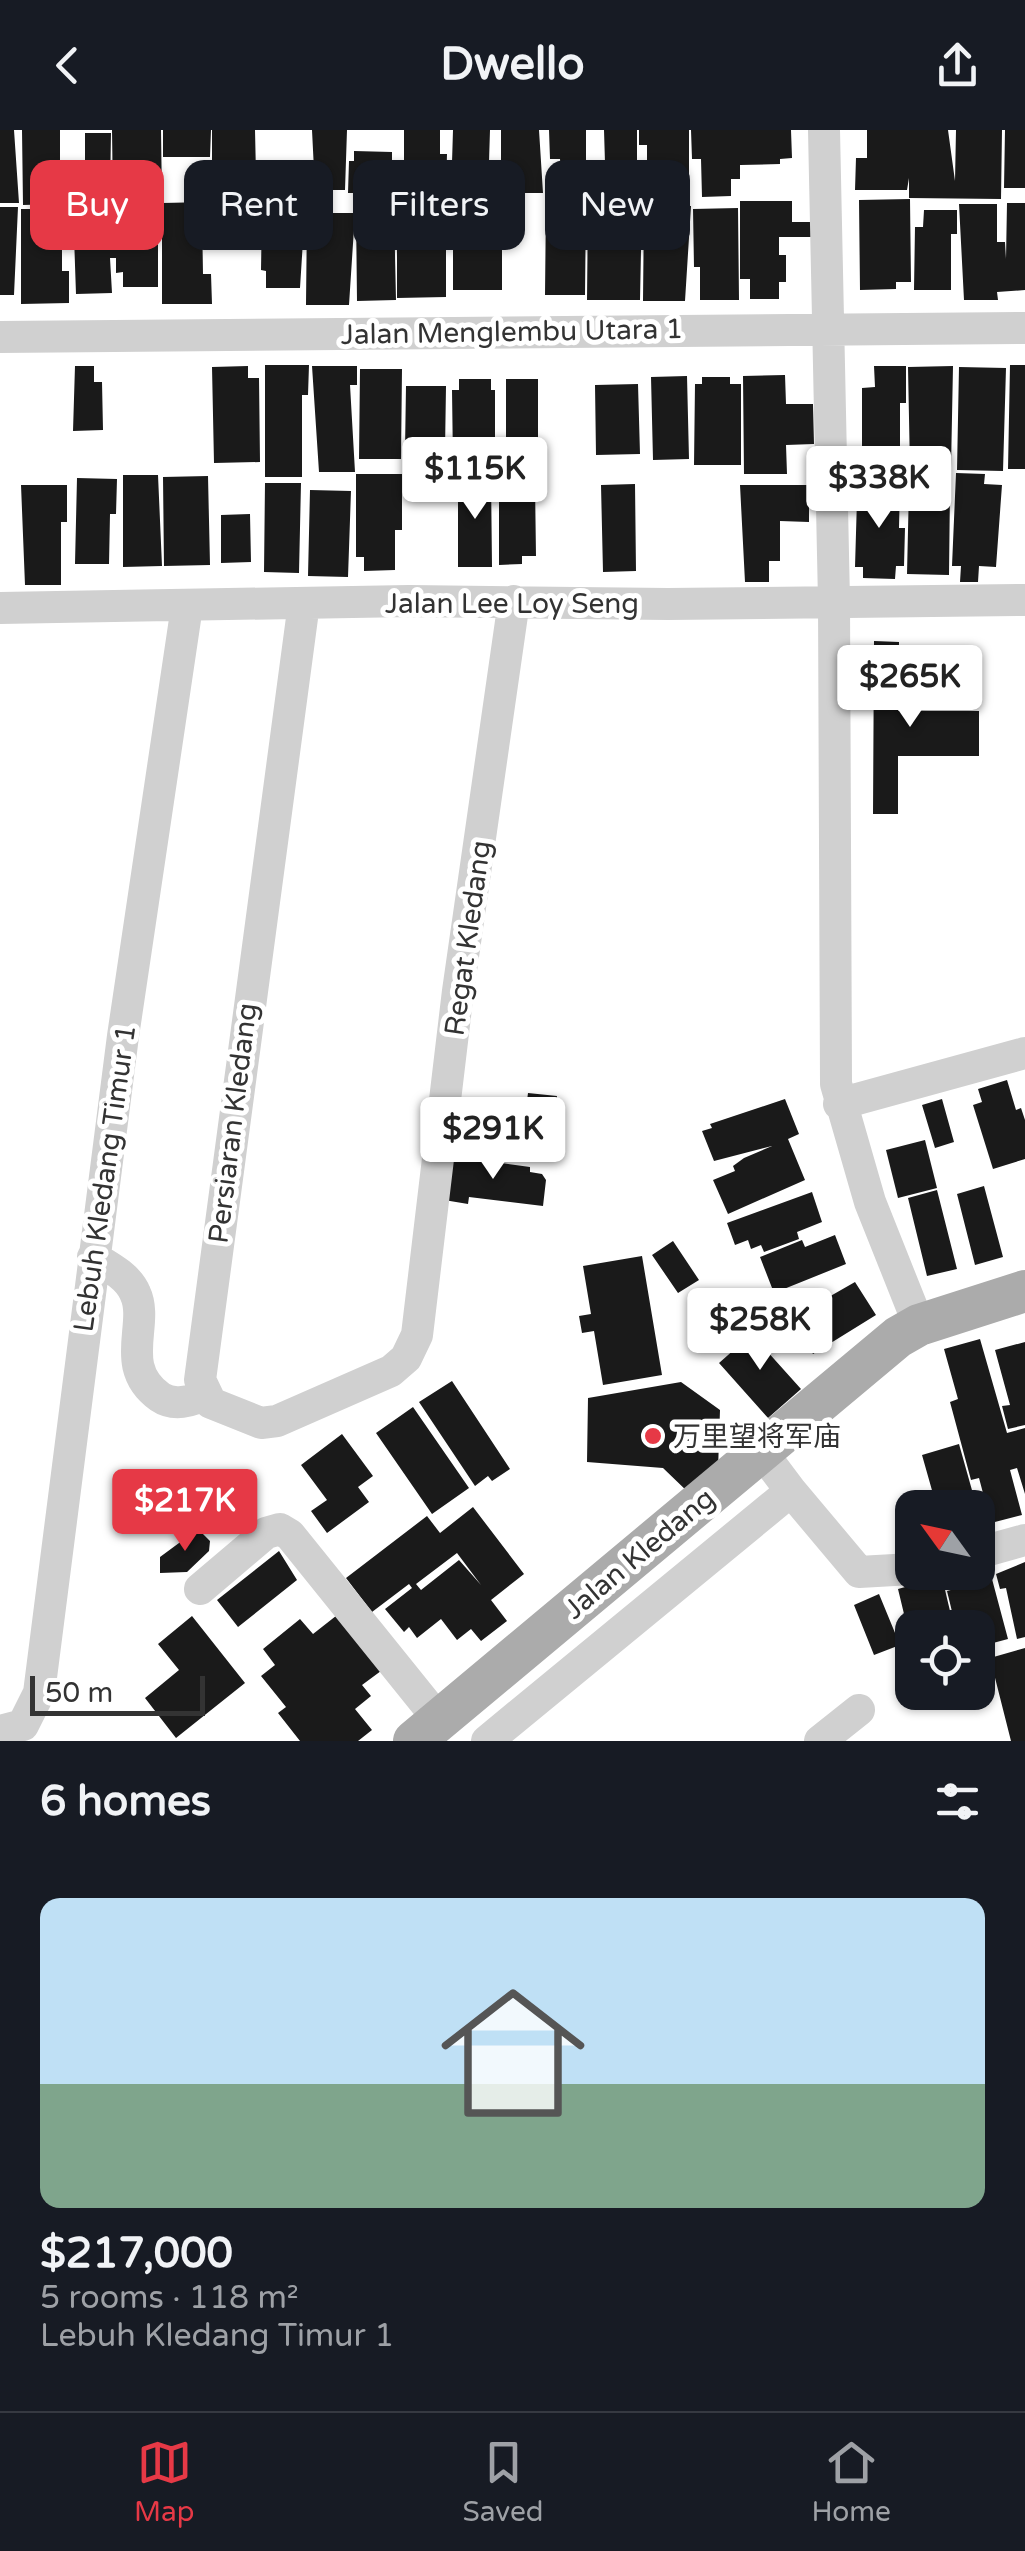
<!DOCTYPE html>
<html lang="en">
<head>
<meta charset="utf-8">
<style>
  :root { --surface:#171b24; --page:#242831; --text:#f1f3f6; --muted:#9ea1a6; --line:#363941; --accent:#e63946 }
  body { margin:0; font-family:"Varela Round","Noto Sans SC",sans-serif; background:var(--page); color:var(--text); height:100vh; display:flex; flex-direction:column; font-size:38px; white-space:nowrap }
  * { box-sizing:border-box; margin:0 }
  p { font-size:32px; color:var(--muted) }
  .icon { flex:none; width:55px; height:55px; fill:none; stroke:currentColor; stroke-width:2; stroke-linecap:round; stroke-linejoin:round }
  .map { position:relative; height:1611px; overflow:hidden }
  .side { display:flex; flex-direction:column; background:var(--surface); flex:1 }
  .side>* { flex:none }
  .banner { position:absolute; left:30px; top:30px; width:965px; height:90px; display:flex; gap:20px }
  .needle { width:65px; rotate:303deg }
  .buttons { position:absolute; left:895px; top:1360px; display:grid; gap:20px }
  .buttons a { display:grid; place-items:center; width:100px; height:100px; border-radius:20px; background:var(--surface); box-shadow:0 2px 8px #0004; font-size:50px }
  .scale { position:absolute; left:30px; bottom:25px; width:175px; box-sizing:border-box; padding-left:10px; border:5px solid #333; border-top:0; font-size:28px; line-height:35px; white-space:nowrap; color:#333; -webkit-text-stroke:8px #fff; paint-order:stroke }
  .price { position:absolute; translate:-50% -85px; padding:0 22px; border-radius:10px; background:#fff; color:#222; font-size:32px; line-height:65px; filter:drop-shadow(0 2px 5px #0008) }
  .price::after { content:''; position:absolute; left:50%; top:60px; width:30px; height:22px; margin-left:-15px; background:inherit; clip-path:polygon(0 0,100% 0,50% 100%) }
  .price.selected { background:var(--accent); color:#fff }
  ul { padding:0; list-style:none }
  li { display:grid; align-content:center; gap:20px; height:530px; padding:0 40px }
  li span { display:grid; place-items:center; height:310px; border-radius:20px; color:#555 }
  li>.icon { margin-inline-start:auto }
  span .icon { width:180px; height:180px; fill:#fffc; stroke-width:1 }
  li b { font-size:42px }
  h2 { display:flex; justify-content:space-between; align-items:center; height:120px; padding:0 40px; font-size:42px }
  .pill { padding:0 35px; border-radius:20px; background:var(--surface); box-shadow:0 2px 8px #0004; font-size:35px; line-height:90px }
  .pill.selected { background:var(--accent); color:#fff }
  header { display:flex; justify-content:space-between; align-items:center; height:130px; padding:0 40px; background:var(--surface); font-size:45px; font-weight:700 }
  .tabs { display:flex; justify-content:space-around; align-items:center; height:140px; border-top:2px solid var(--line); background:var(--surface); font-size:28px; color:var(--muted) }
  .tabs a { display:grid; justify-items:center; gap:5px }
  .tabs .selected { color:var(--accent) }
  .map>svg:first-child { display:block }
  .building { fill:#1a1a1a; fill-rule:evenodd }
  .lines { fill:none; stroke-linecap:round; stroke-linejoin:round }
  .minor { stroke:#d0d0d0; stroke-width:32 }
  .major { stroke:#ababab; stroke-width:42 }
  .poi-dot { fill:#e63946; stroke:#fff; stroke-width:4 }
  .labels { text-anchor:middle; stroke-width:10; stroke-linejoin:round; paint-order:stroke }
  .street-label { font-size:28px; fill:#333; stroke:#fff }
  .poi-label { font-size:28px; fill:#333; stroke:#fff; text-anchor:start }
</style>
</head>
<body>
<header><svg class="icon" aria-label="back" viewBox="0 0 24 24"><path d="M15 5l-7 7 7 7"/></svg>Dwello<svg class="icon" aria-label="share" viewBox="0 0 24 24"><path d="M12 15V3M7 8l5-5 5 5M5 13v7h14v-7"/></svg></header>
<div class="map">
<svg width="1025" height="1611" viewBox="0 0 1025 1611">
  <rect width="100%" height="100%" fill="#fff"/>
  <path class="building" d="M 0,0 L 14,0 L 19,73 L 0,73 Z
    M 22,0 L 60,0 L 60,31 L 67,31 L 68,63 L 60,63 L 60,74 L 23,75 Z
    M 112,0 L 161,0 L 162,71 L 113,73 Z
    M 163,0 L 211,0 L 210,27 L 163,27 Z
    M 212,0 L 255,0 L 256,45 L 212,46 Z
    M 312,0 L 347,0 L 345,60 L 315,60 Z
    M 404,0 L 440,0 L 440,24 L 447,24 L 446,59 L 404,59 Z
    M 453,0 L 490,0 L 489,32 L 499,33 L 499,57 L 476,56 L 476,66 L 451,65 Z
    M 501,0 L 539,0 L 543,63 L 501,63 Z
    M 549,0 L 586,0 L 586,40 L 561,41 L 560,29 L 550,29 Z
    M 604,0 L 637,0 L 637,33 L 605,33 Z
    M 639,0 L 689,0 L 689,63 L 647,63 L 647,15 L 639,15 Z
    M 691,0 L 791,0 L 792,28 L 780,29 L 780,34 L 740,35 L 740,49 L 731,49 L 731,66 L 702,67 L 701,29 L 692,29 Z
    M 867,0 L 948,0 L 955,51 L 956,0 L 1002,0 L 1001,69 L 909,68 L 909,48 L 907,60 L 855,60 L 856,28 L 867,28 Z
    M 1005,0 L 1025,0 L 1025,58 L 1004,58 Z
    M 85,3 L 111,3 L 110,62 L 85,62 Z
    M 354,21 L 392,22 L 392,31 L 399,31 L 399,71 L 354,71 L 355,63 L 348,63 L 349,31 L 354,31 Z
    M 910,69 L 911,152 L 896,152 L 896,159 L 860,160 L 859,70 Z
    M 546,71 L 586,72 L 585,165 L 545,165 Z
    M 740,71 L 792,71 L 792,92 L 811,92 L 811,107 L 779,107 L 779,125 L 786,125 L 786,152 L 779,152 L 779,169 L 750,169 L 750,149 L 740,149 Z
    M 208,72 L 208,84 L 202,84 L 203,144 L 211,144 L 212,174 L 162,174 L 162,73 Z
    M 588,72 L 642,72 L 640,170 L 587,170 Z
    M 1007,73 L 1025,73 L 1025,160 L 997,162 L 998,170 L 964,170 L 959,74 L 997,74 L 997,112 L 1005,112 L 1006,129 Z
    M 109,75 L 110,109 L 115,113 L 158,113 L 158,157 L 123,157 L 123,142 L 116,143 L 116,128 L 110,128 L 112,163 L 76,164 L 73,77 Z
    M 644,76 L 691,76 L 685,171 L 643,171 Z
    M 0,77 L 18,77 L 14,165 L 0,165 Z
    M 738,78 L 739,170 L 700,170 L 700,137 L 694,137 L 693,79 Z
    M 21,79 L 62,79 L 62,141 L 69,141 L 69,173 L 21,174 Z
    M 262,79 L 305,79 L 300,158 L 266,158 L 266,141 L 261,140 Z
    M 394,79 L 396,170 L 357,171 L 356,80 Z
    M 397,79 L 446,79 L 446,167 L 397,168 Z
    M 924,80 L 957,80 L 957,104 L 951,104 L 951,160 L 914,160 L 915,97 L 923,97 Z
    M 307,83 L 355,83 L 349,175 L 306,175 Z
    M 453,107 L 502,107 L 502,160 L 453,160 Z
    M 265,235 L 309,235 L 308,265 L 302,265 L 302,347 L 265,347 Z
    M 1010,235 L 1025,235 L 1025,339 L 1008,339 Z
    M 75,236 L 94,236 L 94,252 L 102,252 L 103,300 L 73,301 Z
    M 248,236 L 248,248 L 259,248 L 260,332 L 214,333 L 212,237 Z
    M 312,236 L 357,236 L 357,255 L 350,255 L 355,342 L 319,342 Z
    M 874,236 L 906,236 L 906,273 L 900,273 L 900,335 L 862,335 L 862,258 L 875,257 Z
    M 953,236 L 951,338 L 910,339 L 908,237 Z
    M 959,237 L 1006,238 L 1003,341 L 957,340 Z
    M 360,239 L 402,239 L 401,329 L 359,329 Z
    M 785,245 L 786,274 L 813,274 L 814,314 L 786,315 L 787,344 L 744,344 L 743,246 Z
    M 687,246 L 689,329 L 653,330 L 651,247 Z
    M 702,247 L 730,247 L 730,254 L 741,254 L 741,335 L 694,335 L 695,254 L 702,254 Z
    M 459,249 L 491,249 L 491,260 L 495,260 L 495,319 L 488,319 L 488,324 L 462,324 L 462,333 L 453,333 L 452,260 L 459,260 Z
    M 506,249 L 538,249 L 538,336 L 506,337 Z
    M 638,254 L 640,324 L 596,325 L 595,255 Z
    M 406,256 L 446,256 L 445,320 L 433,320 L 433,326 L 414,326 L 414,320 L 405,320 Z
    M 956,343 L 985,344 L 984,354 L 1002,355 L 996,437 L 979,436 L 978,452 L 960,452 L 961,436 L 952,436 Z
    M 356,344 L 402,344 L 402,400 L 395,400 L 395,440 L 364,441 L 364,427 L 356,427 Z
    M 123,345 L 158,345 L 162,436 L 123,437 Z
    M 208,346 L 210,435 L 164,436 L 163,347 Z
    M 458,347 L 491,347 L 492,437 L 458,437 Z
    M 77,348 L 117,349 L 116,384 L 110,384 L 109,434 L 75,434 Z
    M 863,352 L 900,353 L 899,398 L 905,398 L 904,436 L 896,436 L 895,449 L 863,448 L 863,437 L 855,437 L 857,369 L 862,369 Z
    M 265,353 L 301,353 L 299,443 L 264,442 Z
    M 499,354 L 535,354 L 536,426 L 522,426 L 522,434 L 499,435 Z
    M 635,354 L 636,441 L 603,442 L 601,355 Z
    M 21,355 L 67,355 L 67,392 L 61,392 L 61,455 L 25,455 Z
    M 740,355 L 809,355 L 809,392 L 780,391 L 780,431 L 769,431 L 769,452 L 745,452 Z
    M 909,357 L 950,358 L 949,445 L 907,444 Z
    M 310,360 L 351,361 L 348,447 L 308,446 Z
    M 250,384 L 251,432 L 221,433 L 221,385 Z
    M 874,511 L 899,512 L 898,581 L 979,581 L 979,626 L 898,626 L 898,684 L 873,684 Z
    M 1007,950 L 1016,980 L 1021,978 L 1025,990 L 1025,1029 L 993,1039 L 973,975 L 982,972 L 978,959 Z
    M 528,963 L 557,966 L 551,1017 L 455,1006 L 459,970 L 526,978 Z
    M 785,969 L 799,1004 L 788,1009 L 805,1050 L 728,1084 L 713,1050 L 735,1041 L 733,1036 L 744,1028 L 772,1016 L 714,1031 L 702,1001 L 712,998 L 710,994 Z
    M 942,969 L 954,1012 L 935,1018 L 922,975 Z
    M 925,1010 L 937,1058 L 898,1068 L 886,1020 Z
    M 450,1026 L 530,1037 L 530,1042 L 542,1044 L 546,1050 L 543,1076 L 469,1067 L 468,1074 L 444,1070 Z
    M 984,1056 L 1003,1127 L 975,1135 L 957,1064 Z
    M 937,1060 L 957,1139 L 927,1146 L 908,1068 Z
    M 812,1062 L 822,1092 L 797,1102 L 799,1109 L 764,1122 L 761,1115 L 751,1119 L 748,1110 L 735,1115 L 727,1093 Z
    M 835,1105 L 846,1134 L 774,1163 L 760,1127 L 802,1110 L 805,1117 Z
    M 673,1111 L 699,1150 L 678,1163 L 652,1125 Z
    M 642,1126 L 662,1245 L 603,1255 L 594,1201 L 582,1203 L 579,1186 L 591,1184 L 583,1136 Z
    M 855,1152 L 876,1185 L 813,1224 L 788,1182 L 823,1161 L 827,1168 Z
    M 762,1195 L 776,1211 L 766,1220 L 801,1259 L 768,1288 L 719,1233 Z
    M 980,1209 L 1007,1303 L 1025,1298 L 1025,1364 L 1017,1338 L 1010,1340 L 1022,1385 L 991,1393 L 979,1348 L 971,1350 L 950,1272 L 958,1269 L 944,1219 Z
    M 1025,1212 L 1025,1295 L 1008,1299 L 1002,1276 L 1010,1275 L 995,1220 Z
    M 452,1251 L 510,1339 L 492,1351 L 488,1346 L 475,1356 L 419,1272 Z
    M 681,1252 L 720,1280 L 718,1340 L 690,1364 L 663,1338 L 587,1332 L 588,1268 Z
    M 413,1277 L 469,1358 L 432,1384 L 376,1303 Z
    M 342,1304 L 373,1346 L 358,1357 L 369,1372 L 327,1403 L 311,1381 L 327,1370 L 301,1335 Z
    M 959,1314 L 977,1378 L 937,1378 L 922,1325 Z
    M 473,1377 L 524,1444 L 491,1470 L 507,1491 L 481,1511 L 471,1499 L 457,1510 L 441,1489 L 417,1508 L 409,1497 L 404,1502 L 385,1479 L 412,1458 L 409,1454 L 372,1482 L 346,1448 L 427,1386 L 440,1403 ZM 457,1423 L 481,1455 L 459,1430 L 421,1460 L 416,1454 Z
    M 978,1383 L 986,1408 L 978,1411 Z
    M 198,1399 L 210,1411 L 209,1421 L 187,1442 L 160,1443 L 160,1427 Z
    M 279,1421 L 297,1450 L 238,1497 L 217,1470 Z
    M 1025,1432 L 1025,1507 L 1017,1509 L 1006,1458 L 1000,1459 L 996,1444 Z
    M 942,1447 L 954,1498 L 912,1498 L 911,1513 L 898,1459 Z
    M 992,1449 L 1008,1509 L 978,1517 L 978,1498 L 956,1498 L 947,1461 Z
    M 879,1464 L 900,1515 L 874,1525 L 854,1475 Z
    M 341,1482 L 385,1538 L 362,1555 L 371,1566 L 355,1579 L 372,1600 L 358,1611 L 300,1611 L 278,1583 L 286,1577 L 261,1546 L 275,1535 L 263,1519 L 300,1489 L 313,1504 Z
    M 192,1486 L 245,1553 L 176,1608 L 145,1568 L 179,1540 L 158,1514 Z
    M 1025,1518 L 1025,1611 L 1011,1611 L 990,1528 Z"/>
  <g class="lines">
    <path class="minor" d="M 824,0 L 834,471 L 836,954 L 870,1072 L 919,1195
      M 0,207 L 1025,198
      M 304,473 L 200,1250 L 211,1273 L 261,1293 L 277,1291 L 391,1241 L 406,1228 L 417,1205 L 458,861 L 514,471
      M 0,478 L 409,471 L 668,474 L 1025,470
      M 839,974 L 1025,923
      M 93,1127 C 108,1136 128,1146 135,1163 C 150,1194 117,1236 160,1267 C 173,1276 192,1272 204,1264
      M 791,1361 L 859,1442 L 912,1439
      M 978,1423 L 1025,1410
      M 200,1459 L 266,1403 L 280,1399 L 290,1405 L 439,1590
      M 0,1601 L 23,1595 L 39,1563 L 123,906 L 187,476
      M 487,1611 L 791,1361 L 761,1321
      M 820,1611 L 859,1580"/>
    <path class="major" d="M 414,1611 L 898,1207 L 919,1195 L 1025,1161"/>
  </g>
  <circle class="poi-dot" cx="653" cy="1306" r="10"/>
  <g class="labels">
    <g class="street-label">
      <text transform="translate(512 201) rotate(-1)" y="10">Jalan Menglembu Utara 1</text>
      <text x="512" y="483">Jalan Lee Loy Seng</text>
      <text transform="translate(467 808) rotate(-82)" y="10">Regat Kledang</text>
      <text transform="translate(232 993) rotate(-83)" y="10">Persiaran Kledang</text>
      <text transform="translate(104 1048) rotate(-82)" y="10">Lebuh Kledang Timur 1</text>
      <text transform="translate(639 1423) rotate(-40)" y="10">Jalan Kledang</text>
    </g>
    <g class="poi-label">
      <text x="673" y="1316">万里望将军庙</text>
    </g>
  </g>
</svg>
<div class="buttons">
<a><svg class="needle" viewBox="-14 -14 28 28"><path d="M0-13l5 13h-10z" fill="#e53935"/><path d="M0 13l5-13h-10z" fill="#9ea1a6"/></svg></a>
<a><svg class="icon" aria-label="locate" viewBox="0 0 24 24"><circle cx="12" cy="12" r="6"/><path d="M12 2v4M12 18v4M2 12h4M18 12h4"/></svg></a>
</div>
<div class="scale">50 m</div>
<b class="price" style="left:475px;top:392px">$115K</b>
<b class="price" style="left:879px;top:401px">$338K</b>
<b class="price" style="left:910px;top:600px">$265K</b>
<b class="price" style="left:493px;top:1052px">$291K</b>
<b class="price" style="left:760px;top:1243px">$258K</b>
<b class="price selected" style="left:185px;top:1424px">$217K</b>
<div class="banner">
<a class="pill selected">Buy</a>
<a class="pill">Rent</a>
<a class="pill">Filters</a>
<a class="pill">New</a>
</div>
</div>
<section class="side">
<h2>6 homes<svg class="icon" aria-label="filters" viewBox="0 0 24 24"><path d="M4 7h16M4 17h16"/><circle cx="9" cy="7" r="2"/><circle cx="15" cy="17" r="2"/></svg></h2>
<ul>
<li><span style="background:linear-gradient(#bfe0f5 60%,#7fa58c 0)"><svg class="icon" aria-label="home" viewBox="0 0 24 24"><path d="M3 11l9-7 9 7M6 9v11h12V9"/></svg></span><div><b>$217,000</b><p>5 rooms · 118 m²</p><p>Lebuh Kledang Timur 1</p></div></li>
</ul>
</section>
<nav class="tabs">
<a class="selected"><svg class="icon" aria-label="map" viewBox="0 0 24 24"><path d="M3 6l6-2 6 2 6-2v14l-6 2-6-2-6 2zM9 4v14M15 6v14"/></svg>Map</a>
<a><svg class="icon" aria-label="saved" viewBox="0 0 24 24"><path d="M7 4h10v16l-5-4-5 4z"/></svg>Saved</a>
<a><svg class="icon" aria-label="home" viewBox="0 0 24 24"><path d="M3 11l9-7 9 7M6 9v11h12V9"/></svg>Home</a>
</nav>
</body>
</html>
